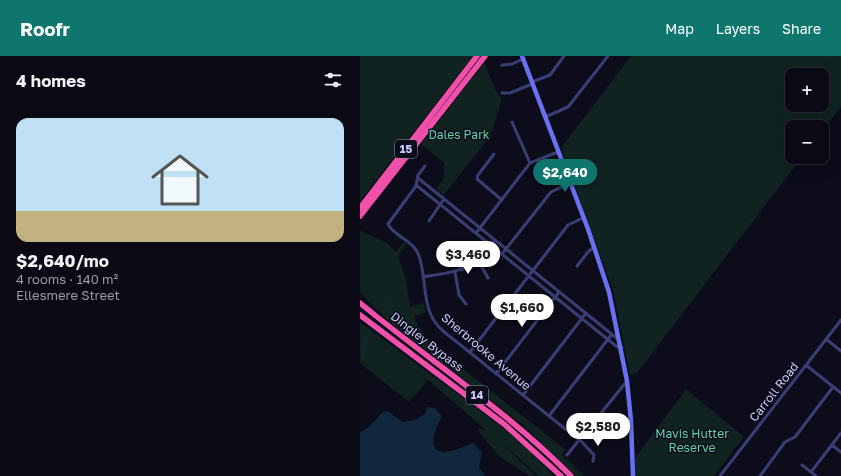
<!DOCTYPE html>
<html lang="en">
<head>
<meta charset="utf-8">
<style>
  :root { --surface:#0a0914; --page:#181722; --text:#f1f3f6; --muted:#999aa0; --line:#2a2a34; --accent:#0f766e }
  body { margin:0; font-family:"Golos Text",sans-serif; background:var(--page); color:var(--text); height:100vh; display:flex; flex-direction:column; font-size:15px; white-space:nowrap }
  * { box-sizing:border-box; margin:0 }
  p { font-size:13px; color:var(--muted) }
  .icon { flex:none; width:22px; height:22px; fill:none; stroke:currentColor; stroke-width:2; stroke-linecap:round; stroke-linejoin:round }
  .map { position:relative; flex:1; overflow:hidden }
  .side { display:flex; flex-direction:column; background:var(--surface); width:360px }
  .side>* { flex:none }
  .fabs { position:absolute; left:425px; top:12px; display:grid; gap:8px }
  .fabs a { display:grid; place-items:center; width:44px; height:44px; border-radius:8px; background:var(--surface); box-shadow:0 4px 16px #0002,0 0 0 1px var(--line); font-size:20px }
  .price { position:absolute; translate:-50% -34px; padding:0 9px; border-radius:14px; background:#fff; color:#222; font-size:13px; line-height:26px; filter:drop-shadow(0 1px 2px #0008) }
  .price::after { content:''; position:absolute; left:50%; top:24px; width:12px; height:9px; margin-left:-6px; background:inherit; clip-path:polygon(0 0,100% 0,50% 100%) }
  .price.on { background:var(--accent); color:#fff }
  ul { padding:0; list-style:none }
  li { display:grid; align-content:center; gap:8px; height:212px; padding:0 16px }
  li span { display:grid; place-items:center; height:124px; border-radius:12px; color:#555 }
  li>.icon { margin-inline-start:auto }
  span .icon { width:72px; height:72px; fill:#fffc; stroke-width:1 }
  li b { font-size:17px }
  h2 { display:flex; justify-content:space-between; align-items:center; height:48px; padding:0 16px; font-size:17px }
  header { display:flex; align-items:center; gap:24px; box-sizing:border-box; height:56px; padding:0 20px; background:var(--accent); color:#fff }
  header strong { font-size:19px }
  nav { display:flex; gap:22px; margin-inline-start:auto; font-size:14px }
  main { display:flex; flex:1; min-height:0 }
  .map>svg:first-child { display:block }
  .green { fill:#102321; fill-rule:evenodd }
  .water { fill:#11273e }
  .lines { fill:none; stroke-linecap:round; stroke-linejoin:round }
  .stream { stroke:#11273e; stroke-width:1 }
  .street { stroke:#3b3e75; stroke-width:3 }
  .secondary { stroke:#6971f2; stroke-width:4.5 }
  .highway { stroke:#f04faa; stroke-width:5.5 }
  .labels { text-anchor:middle; stroke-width:3; stroke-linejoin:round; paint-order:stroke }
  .shield { fill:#0d0c1a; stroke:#9291b7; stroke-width:1 }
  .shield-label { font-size:11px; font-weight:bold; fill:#cbcafa }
  .park-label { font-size:12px; fill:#5ed2ab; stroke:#0d0c1a }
  .street-label { font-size:12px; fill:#cbcafa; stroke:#0d0c1a }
</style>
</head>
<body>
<header>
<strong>Roofr</strong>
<nav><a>Map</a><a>Layers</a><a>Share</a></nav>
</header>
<main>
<section class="side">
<h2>4 homes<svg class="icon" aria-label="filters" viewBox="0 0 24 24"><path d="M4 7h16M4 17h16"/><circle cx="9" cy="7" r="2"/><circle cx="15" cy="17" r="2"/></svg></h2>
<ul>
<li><span style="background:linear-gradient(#bfe0f5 75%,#c2b280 0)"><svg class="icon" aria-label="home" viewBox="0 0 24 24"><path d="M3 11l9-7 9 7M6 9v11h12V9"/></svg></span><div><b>$2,640/mo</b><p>4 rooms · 140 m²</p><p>Ellesmere Street</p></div></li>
</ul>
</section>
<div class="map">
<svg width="481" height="420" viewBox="0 0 481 420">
  <rect width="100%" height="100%" fill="#0d0c1a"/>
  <path class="green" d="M 0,0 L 113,0 L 0,145 Z
    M 271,0 L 481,0 L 481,51 L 462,75 L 462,71 L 432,71 L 432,101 L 442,101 L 277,317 L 270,319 L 253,234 L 201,92 ZM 432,19 L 462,19 L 462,49 L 432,49 Z
    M 124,7 L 138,39 L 142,42 L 131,79 L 84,139 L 76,133 L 84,122 L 84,107 L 61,88 Z
    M 0,175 L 27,187 L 36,196 L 44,186 L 47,188 L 38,200 L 46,223 L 50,251 L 64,247 L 66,256 L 54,260 L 58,270 L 71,288 L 206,394 L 202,398 L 224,420 L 216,420 L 162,368 L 33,269 L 7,244 L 0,236 Z
    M 0,266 L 138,368 L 166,391 L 194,420 L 179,420 L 135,381 L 172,416 L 174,420 L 170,420 L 140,401 L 121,379 L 118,372 L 127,375 L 68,324 L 49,346 L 0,307 Z
    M 326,333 L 384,381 L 354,420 L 275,420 L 275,402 Z"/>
  <path class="water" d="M 67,351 L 75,352 L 82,361 C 77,368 65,394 83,396 C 93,396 104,390 114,387 L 122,397 L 119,411 L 125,420 L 0,420 L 0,376 L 9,371 L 22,357 L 27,355 L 43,366 L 55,364 L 66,357 Z"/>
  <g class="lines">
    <path class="stream" d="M 22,258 L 28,248 L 25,240
      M 3,303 L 5,282 L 9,274"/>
    <path class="street" d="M 142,9 L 152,8 L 163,3
      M 172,26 L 190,19 L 204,0
      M 142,37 L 150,37 L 172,28
      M 185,61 L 208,51 L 248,0
      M 152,66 L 170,107
      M 134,98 L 118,119 L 117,123 L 142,144
      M 65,110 L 58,119 L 56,130 L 28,168 C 33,180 54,184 59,200 C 68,226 60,255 83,275 L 219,384
      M 58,122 L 259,284
      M 56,129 L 256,290 L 262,292
      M 69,165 L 84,143
      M 116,177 L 170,107 L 198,96
      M 89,195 L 97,201 L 102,214
      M 142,198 L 191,136 L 210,127
      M 118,204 L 128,222
      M 217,210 L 228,196 L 234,191
      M 95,216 L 99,239 L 106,248
      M 63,221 C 100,215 110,215 135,184
      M 466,283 L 481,295
      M 110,296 L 208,169 L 223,162
      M 446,309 L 481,337
      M 136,318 L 199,236
      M 163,339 L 226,257
      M 189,360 L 252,278
      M 220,384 L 234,399 L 233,405
      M 472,389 L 481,396
      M 207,399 L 267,325
      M 442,409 L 456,420
      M 451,416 L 481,377
      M 360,420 L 481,264
      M 400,420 L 425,386 L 435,381 L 473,331"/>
    <path class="secondary" d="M 162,0 L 228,173 L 249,236 L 267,325 L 271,365 L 273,420"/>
    <path class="highway" d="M 0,152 L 117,0
      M 0,160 L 125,0
      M 0,247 C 70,305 147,355 211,420
      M 0,259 L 144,368 L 201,420"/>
  </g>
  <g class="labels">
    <g class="shield">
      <rect x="35" y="84" width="22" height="18" rx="3"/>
      <rect x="106" y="330" width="22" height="18" rx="3"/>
    </g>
    <g class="shield-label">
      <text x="46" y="97">15</text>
      <text x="117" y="343">14</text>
    </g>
    <g class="park-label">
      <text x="99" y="83">Dales Park</text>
      <text x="332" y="382">Mavis Hutter<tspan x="332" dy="14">Reserve</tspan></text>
    </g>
    <g class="street-label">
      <text transform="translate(67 286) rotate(38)" y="4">Dingley Bypass</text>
      <text transform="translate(126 296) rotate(40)" y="4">Sherbrooke Avenue</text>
      <text transform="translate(414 336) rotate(-52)" y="4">Carroll Road</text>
    </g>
  </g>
</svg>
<div class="fabs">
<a>+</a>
<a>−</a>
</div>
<b class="price on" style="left:205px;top:137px">$2,640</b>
<b class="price" style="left:108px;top:219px">$3,460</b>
<b class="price" style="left:162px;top:272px">$1,660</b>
<b class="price" style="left:238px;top:391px">$2,580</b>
</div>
</main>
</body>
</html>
